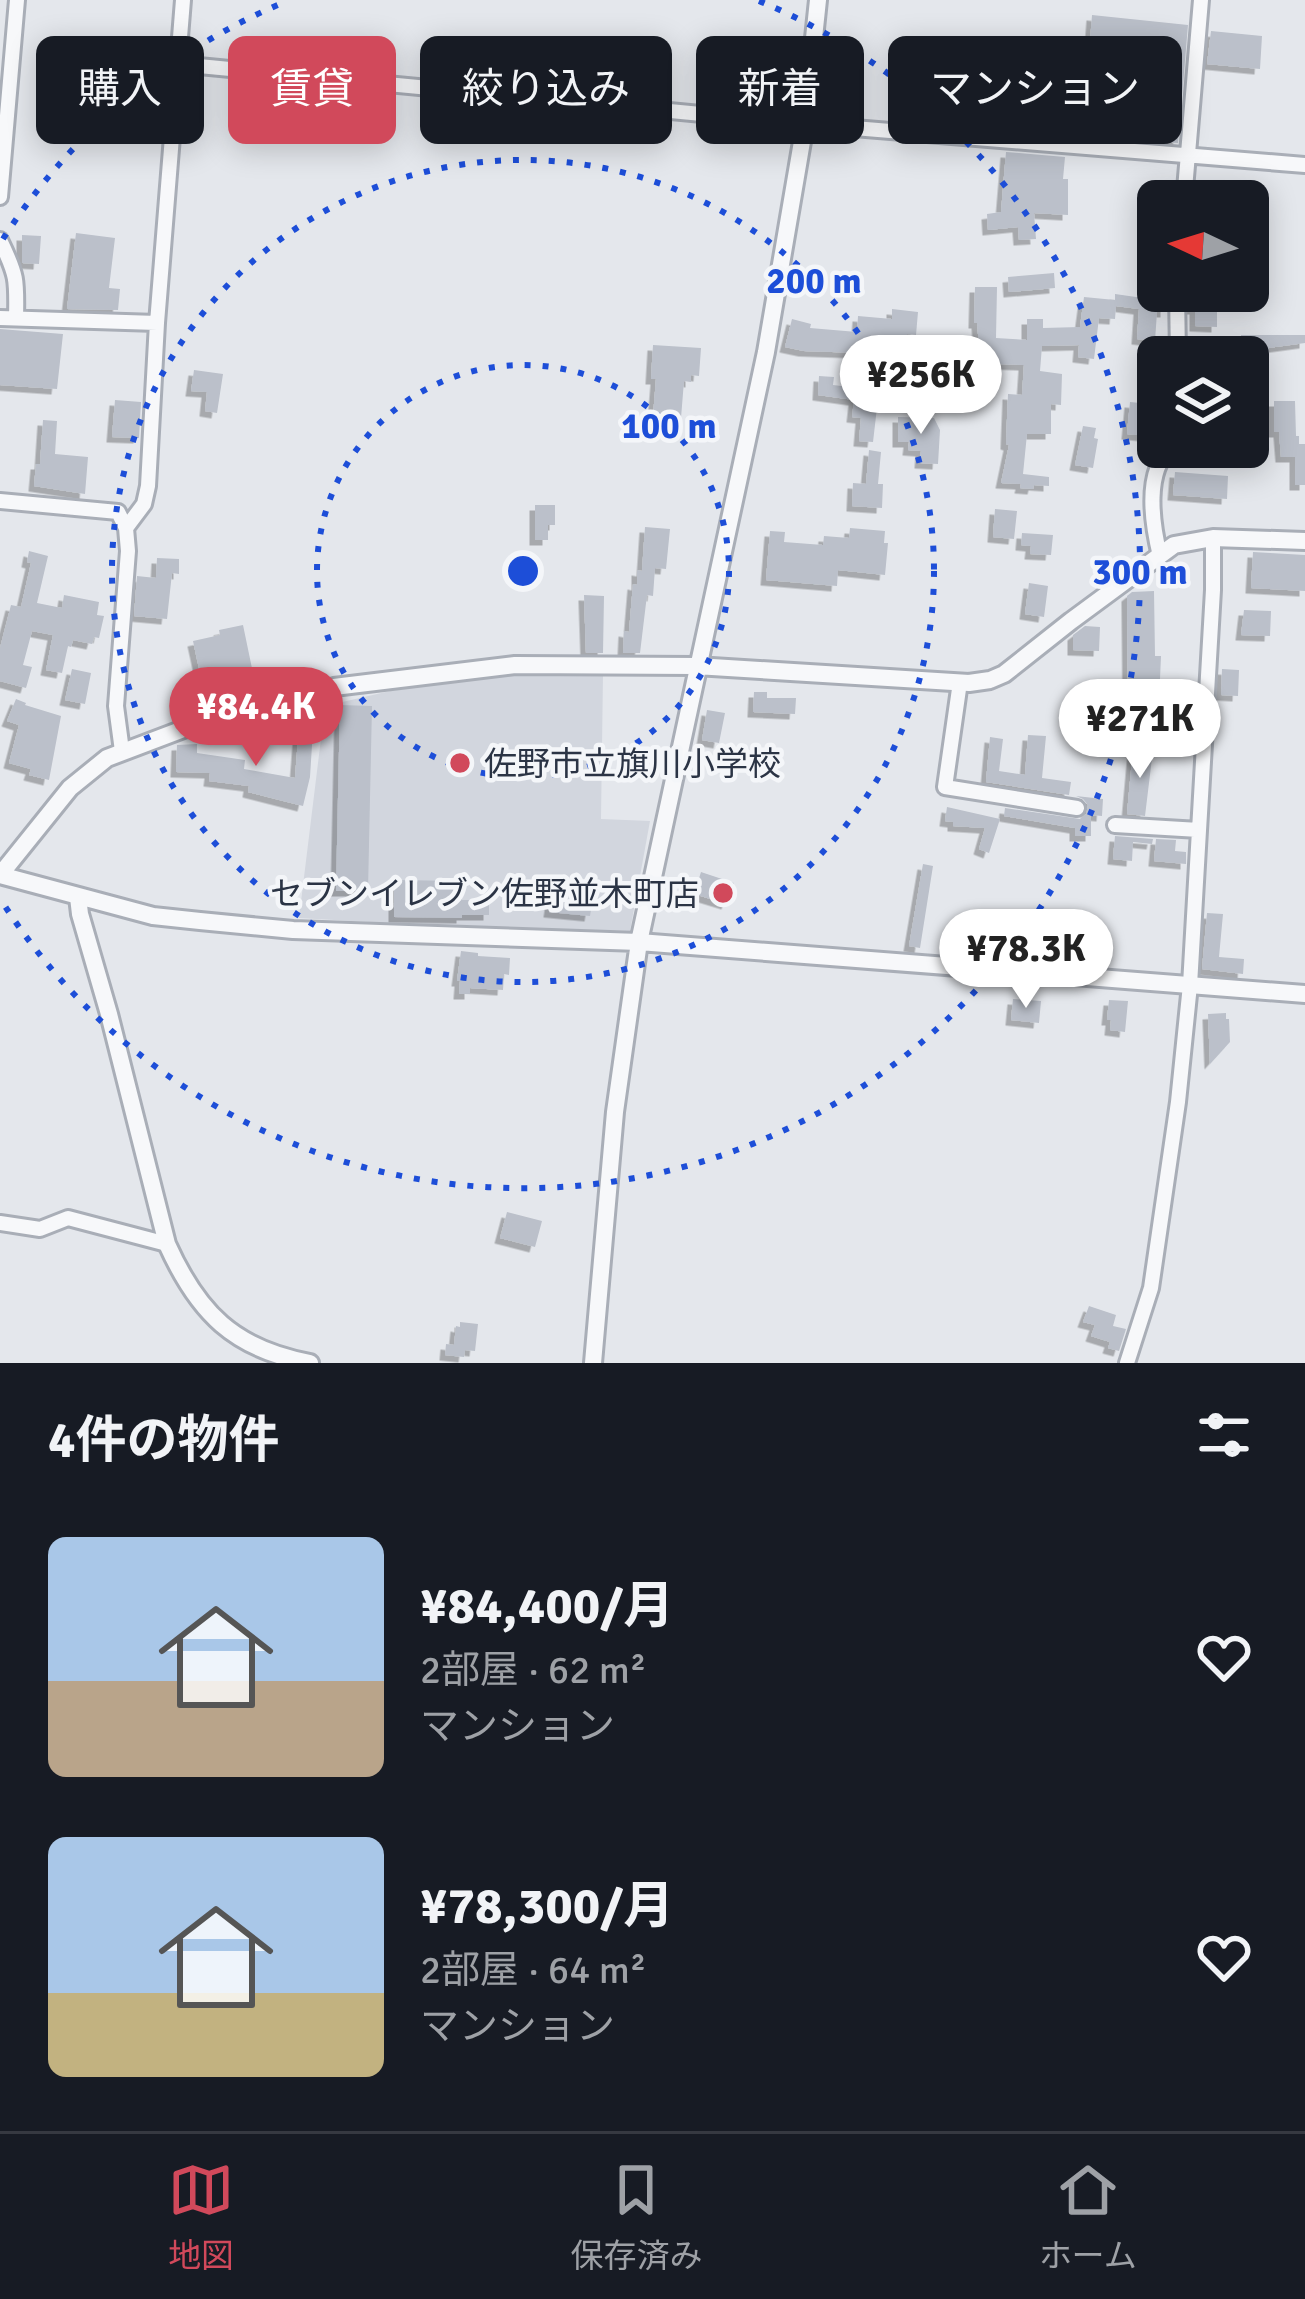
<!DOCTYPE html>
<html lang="ja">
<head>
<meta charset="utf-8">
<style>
  :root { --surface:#171b24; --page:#242831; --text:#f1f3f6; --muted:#9ea1a6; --line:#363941; --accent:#d1495b }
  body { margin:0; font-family:Signika,"Noto Sans JP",sans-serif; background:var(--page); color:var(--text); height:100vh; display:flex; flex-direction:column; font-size:45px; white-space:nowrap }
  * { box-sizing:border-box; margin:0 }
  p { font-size:39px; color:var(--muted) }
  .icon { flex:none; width:66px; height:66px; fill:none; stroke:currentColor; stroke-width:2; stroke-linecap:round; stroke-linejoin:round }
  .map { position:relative; height:1363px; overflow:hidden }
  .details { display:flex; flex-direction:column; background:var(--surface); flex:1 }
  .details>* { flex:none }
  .banner { position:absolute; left:36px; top:36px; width:1233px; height:108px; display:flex; gap:24px }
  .needle { width:78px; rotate:274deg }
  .tools { position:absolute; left:1137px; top:180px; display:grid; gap:24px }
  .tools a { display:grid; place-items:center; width:132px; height:132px; border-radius:18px; background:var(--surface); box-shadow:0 6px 30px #0003; font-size:60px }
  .price { position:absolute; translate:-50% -102px; padding:0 27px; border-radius:42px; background:#fff; color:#222; font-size:39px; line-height:78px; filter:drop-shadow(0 3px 6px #0008) }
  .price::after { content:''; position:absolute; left:50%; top:72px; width:36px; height:27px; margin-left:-18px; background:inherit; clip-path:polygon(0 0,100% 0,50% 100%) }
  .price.active { background:var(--accent); color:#fff }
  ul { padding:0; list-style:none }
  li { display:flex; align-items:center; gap:36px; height:300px; padding:0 48px }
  li span { display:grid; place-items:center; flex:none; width:336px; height:240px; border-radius:18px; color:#555 }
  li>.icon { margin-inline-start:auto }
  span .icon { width:144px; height:144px; fill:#fffc; stroke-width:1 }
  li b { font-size:51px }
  h2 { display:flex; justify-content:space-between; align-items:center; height:144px; padding:0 48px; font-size:51px }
  .chip { padding:0 42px; border-radius:18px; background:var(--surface); box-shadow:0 6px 30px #0003; font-size:42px; line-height:108px }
  .chip.active { background:var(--accent); color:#fff }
  .tab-bar { display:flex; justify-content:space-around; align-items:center; height:168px; border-top:3px solid var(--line); background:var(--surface); font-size:33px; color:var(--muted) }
  .tab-bar a { display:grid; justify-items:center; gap:6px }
  .tab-bar .active { color:var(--accent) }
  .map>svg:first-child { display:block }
  .built { fill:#d2d6de }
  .building { fill:#bbc0ca; filter:url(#shadow) }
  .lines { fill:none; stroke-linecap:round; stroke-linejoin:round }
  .minor-casing { stroke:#a9aeb7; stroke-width:20 }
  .tertiary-casing { stroke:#a9aeb7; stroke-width:22 }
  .minor { stroke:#f7f8fa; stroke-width:14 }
  .tertiary { stroke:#f7f8fa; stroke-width:16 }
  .ring { fill:none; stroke:#1d4ed8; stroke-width:6; stroke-dasharray:6 12 }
  .poi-dot { fill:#d1495b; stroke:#f4f6f9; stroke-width:4.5 }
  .labels { text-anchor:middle; stroke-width:9; stroke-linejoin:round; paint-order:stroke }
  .poi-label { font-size:33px; fill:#2b3445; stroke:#f4f6f9; text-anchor:start }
  .centre { fill:#1d4ed8; stroke:#f4f6f9; stroke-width:6 }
  .ring-label { font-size:36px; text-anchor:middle; font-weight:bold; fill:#1d4ed8; stroke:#f4f6f9; stroke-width:9; stroke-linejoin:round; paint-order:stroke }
</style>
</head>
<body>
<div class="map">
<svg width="1305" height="1363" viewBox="0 0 1305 1363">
  <defs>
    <filter id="shadow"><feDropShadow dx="-5.5" dy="5.5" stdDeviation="0" flood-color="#0004"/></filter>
  </defs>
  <rect width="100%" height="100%" fill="#e4e7ec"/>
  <path class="built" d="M 510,674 L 603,674 L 601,819 L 650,821 L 630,931 L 440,926 L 299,918 L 325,706 L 390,691 Z"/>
  <path class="building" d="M 1092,15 L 1188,25 L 1178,143 L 1083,136 Z
    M 1211,31 L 1262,36 L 1260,69 L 1207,64 Z
    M 832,58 L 847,60 L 843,87 L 852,88 L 849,116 L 829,115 Z
    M 1006,152 L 1065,157 L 1063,179 L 1068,179 L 1068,215 L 1034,213 L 1036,239 L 1019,240 L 1018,227 L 988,230 L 987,214 L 1001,212 Z
    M 76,233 L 115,238 L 109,288 L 120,289 L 118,310 L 67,309 Z
    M 22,235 L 41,236 L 39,264 L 22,263 Z
    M 1054,273 L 1055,288 L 1009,292 L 1008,277 Z
    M 1145,280 L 1158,281 L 1158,291 L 1166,291 L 1166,312 L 1157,312 L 1155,341 L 1137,339 L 1139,309 L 1116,306 L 1115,319 L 1099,318 L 1094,359 L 1078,357 L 1079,345 L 1042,346 L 1040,371 L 1062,374 L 1061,405 L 1051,404 L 1051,434 L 1027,434 L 1023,474 L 1049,477 L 1049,486 L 1034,485 L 1033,489 L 1020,488 L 1021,484 L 1001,483 L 1009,445 L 1006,444 L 1008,394 L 1022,395 L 1024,365 L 998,364 L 996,388 L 984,386 L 986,371 L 975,369 L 977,356 L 980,357 L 977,323 L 974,323 L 975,287 L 997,287 L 996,338 L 1027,340 L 1027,319 L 1043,319 L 1043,328 L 1080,327 L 1084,297 L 1115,300 L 1115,294 L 1143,298 Z
    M 1188,297 L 1214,297 L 1213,304 L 1217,304 L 1217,327 L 1195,326 L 1195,309 L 1189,309 Z
    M 892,309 L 918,312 L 916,335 L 907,334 L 905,358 L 883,356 L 873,442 L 859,441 L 861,418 L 852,417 L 854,400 L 818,395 L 819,376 L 834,377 L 833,385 L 858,388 L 861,353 L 804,351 L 785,347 L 792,319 L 811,324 L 810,328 L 857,332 L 858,316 L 892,319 Z
    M 0,329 L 63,334 L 57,389 L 0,385 Z
    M 1241,335 L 1305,335 L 1305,343 L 1269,348 L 1268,393 L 1253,394 L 1253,381 L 1249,382 L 1248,357 L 1241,357 Z
    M 653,345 L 701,348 L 699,376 L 691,375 L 691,382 L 684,381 L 681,418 L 653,416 L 656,379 L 651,379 Z
    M 194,370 L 223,374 L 217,413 L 205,411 L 207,392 L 191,391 Z
    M 115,400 L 141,402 L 139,438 L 112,437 Z
    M 1274,401 L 1295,401 L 1296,436 L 1299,436 L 1299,444 L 1305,444 L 1305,485 L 1295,485 L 1295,457 L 1281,457 L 1279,432 L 1274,432 Z
    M 1130,402 L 1150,404 L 1147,436 L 1127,434 Z
    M 898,417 L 934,418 L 940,430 L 938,464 L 920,463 L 921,451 L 908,450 L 909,442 L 898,442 Z
    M 43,420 L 57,421 L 55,454 L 88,457 L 85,494 L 34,486 L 36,464 L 40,464 Z
    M 1083,426 L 1096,428 L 1094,438 L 1098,439 L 1093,468 L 1075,465 Z
    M 869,450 L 881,452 L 878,484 L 883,484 L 882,508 L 852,506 L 853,483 L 866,484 Z
    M 1175,472 L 1228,476 L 1227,499 L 1173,495 Z
    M 535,505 L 555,505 L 555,525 L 548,525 L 548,540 L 535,540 Z
    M 995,509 L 1017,511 L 1014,539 L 993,537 Z
    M 645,527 L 670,529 L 666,569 L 655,568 L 653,596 L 647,595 L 640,653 L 623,653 L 624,631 L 629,632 L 633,584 L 637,585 L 637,570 L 642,571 Z
    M 850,528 L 885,531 L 884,543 L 888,543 L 885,575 L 838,570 L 837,586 L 766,580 L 770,531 L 785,532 L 784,542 L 823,545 L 824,536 L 849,538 Z
    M 1022,533 L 1053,535 L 1051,555 L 1030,554 L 1031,546 L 1021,545 Z
    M 29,551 L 48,556 L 37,603 L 62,608 L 64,595 L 99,602 L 97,615 L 104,616 L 99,638 L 94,637 L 92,644 L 73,640 L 71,647 L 68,646 L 62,673 L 46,670 L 53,635 L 32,631 L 23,665 L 32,667 L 26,688 L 0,681 L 0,648 L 11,605 L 21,607 L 31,563 L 27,562 Z
    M 1253,552 L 1305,555 L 1305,591 L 1251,588 Z
    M 157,558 L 179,559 L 179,574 L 172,573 L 167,619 L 134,616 L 137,576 L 156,578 Z
    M 1029,583 L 1048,586 L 1044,617 L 1025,614 Z
    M 1154,591 L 1155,656 L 1161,656 L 1159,702 L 1128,701 L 1127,596 L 1132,592 Z
    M 584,595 L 604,596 L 603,653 L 586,653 Z
    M 1244,610 L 1271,611 L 1270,636 L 1241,635 Z
    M 243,625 L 254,678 L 226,684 L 228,691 L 205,696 L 193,641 L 220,635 L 219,630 Z
    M 1085,626 L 1100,627 L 1099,651 L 1073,650 L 1073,635 Z
    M 72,669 L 91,673 L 85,704 L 65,700 Z
    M 1222,669 L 1239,670 L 1238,696 L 1221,695 Z
    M 754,692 L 767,692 L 767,698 L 796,698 L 795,714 L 753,712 Z
    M 1161,697 L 1192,698 L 1190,740 L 1159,739 Z
    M 16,699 L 26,703 L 25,705 L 61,716 L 49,780 L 29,775 L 31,769 L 9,763 L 19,725 L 7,721 Z
    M 340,705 L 372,706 L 368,891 L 336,891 Z
    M 707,710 L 725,713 L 719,743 L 702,740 Z
    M 300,713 L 314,714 L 310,777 L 303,806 L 248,792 L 249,786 L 209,781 L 210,773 L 176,772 L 177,745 L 197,744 L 197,753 L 245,760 L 244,769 L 295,778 Z
    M 1028,735 L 1046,736 L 1042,778 L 1071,782 L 1069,795 L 986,782 L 990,737 L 1003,739 L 999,771 L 1025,775 Z
    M 1133,748 L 1153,750 L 1145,816 L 1127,814 Z
    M 1076,796 L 1103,799 L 1102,816 L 1091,815 L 1091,836 L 1075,836 L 1075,828 L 1004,816 L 1005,808 L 1080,819 L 1086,814 L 1088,805 L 1083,799 Z
    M 947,807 L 1000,819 L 989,853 L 979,849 L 985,828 L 953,826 L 953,822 L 945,821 Z
    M 1115,836 L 1153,839 L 1152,844 L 1133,842 L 1132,861 L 1113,859 Z
    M 1156,839 L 1176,840 L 1175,851 L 1186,852 L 1186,864 L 1154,861 Z
    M 923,864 L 933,866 L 920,948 L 909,946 Z
    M 701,872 L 734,883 L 727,904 L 694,894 Z
    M 394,880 L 462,881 L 462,900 L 489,900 L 489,915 L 462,915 L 462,918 L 394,917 Z
    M 551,899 L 592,904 L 590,916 L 549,912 Z
    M 1207,913 L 1223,914 L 1219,957 L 1244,959 L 1243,974 L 1202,969 Z
    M 461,951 L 478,953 L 478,956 L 510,958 L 509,975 L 504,974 L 503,990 L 470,988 L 470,994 L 459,994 L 460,981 L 457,981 Z
    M 1013,999 L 1041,1001 L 1039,1023 L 1011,1020 Z
    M 1109,1000 L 1128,1001 L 1125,1032 L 1110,1030 L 1111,1020 L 1107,1020 Z
    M 1226,1013 L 1226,1019 L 1229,1019 L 1230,1042 L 1210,1064 L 1208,1014 Z
    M 507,1212 L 542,1221 L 535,1247 L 500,1238 Z
    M 1089,1306 L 1116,1315 L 1113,1326 L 1126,1329 L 1119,1351 L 1108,1348 L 1110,1342 L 1091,1336 L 1095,1325 L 1083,1322 Z
    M 460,1322 L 478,1324 L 475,1351 L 465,1350 L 464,1357 L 445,1355 L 446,1344 L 454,1345 L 456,1326 L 460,1327 Z"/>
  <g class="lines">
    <g class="minor-casing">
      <path id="minor" d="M 178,64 L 805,124 L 1305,165
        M 0,197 L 17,0
        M 1184,201 L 1201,0
        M 0,240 C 17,275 17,280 16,318
        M 1177,291 L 1178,357
        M 0,318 L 157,323
        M 0,501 L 118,512 L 126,528 L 128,551 L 116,706 L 122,751
        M 126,528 L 144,504 L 148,486 L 157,323 L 183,0
        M 1160,556 C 1152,523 1144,470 1172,447
        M 960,682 L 945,787 L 1077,808
        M 1115,825 L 1199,830
        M 0,1223 L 40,1229 L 68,1218 L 167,1244
        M 1127,1363 L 1151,1288 L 1178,1102 L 1190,985 L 1213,590 L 1213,538"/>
    </g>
    <g class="tertiary-casing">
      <path id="tertiary" d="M 0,875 L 70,788 L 107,758 L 194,725 L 334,687 L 515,665 L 696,666 L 969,683 L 990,680 L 1004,674 L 1071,621 L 1174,545 L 1213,538 L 1305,541
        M 0,875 L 153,916 L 200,921 L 293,930 L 639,942 L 1305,994
        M 78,897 L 80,914 L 109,1014 L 167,1244 C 198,1313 234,1349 310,1363
        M 593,1363 L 615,1112 L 639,942 L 766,352 L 805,124 L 818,0"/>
    </g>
    <use href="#minor" class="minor"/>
    <use href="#tertiary" class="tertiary"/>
  </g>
  <g class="ring">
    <circle cx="523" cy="571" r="206"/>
    <circle cx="523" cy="571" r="411"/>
    <path d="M3 239A617 617 0 0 1 287 1M759 1A617 617 0 1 1 3 903"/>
  </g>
  <g class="poi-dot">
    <circle cx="460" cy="763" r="12"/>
    <circle cx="723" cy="893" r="12"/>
  </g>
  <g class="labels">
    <g class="poi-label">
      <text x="484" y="775">佐野市立旗川小学校</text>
      <text x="699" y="905" text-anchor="end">セブンイレブン佐野並木町店</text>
    </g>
  </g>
  <circle cx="523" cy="571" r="18" class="centre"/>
  <g class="ring-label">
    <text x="814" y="293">200 m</text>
    <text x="669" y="438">100 m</text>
    <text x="1140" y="584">300 m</text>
  </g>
</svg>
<div class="tools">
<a><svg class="needle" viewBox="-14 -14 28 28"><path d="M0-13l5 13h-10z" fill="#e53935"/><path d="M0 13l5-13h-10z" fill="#9ea1a6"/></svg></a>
<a><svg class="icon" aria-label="layers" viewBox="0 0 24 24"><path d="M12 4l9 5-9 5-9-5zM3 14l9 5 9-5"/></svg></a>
</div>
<b class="price" style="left:921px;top:437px">¥256K</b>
<b class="price active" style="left:256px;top:769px">¥84.4K</b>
<b class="price" style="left:1140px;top:781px">¥271K</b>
<b class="price" style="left:1026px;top:1011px">¥78.3K</b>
<div class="banner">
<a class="chip">購入</a>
<a class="chip active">賃貸</a>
<a class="chip">絞り込み</a>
<a class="chip">新着</a>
<a class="chip">マンション</a>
</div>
</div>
<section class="details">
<h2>4件の物件<svg class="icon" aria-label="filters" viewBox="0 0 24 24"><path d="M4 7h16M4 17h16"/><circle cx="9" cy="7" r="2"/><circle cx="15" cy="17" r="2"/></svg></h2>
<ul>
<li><span style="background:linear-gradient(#a9c7e8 60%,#b9a48a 0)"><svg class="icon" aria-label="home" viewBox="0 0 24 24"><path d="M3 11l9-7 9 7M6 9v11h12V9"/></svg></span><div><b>¥84,400/月</b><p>2部屋 · 62 m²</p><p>マンション</p></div><svg class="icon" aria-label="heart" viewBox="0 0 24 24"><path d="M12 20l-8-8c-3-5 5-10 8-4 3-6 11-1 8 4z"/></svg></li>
<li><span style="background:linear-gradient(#a9c7e8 65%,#c2b280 0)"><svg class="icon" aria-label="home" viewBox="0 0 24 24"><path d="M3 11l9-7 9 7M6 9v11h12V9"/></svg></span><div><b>¥78,300/月</b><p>2部屋 · 64 m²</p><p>マンション</p></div><svg class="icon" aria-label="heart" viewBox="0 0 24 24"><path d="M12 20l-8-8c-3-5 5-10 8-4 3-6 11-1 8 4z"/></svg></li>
</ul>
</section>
<nav class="tab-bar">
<a class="active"><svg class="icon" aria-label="map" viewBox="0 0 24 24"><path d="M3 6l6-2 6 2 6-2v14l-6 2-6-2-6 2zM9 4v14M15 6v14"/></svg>地図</a>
<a><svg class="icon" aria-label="saved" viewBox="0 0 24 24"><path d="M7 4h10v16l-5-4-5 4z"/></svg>保存済み</a>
<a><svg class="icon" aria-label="home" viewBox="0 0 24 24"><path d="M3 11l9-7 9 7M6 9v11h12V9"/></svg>ホーム</a>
</nav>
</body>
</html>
